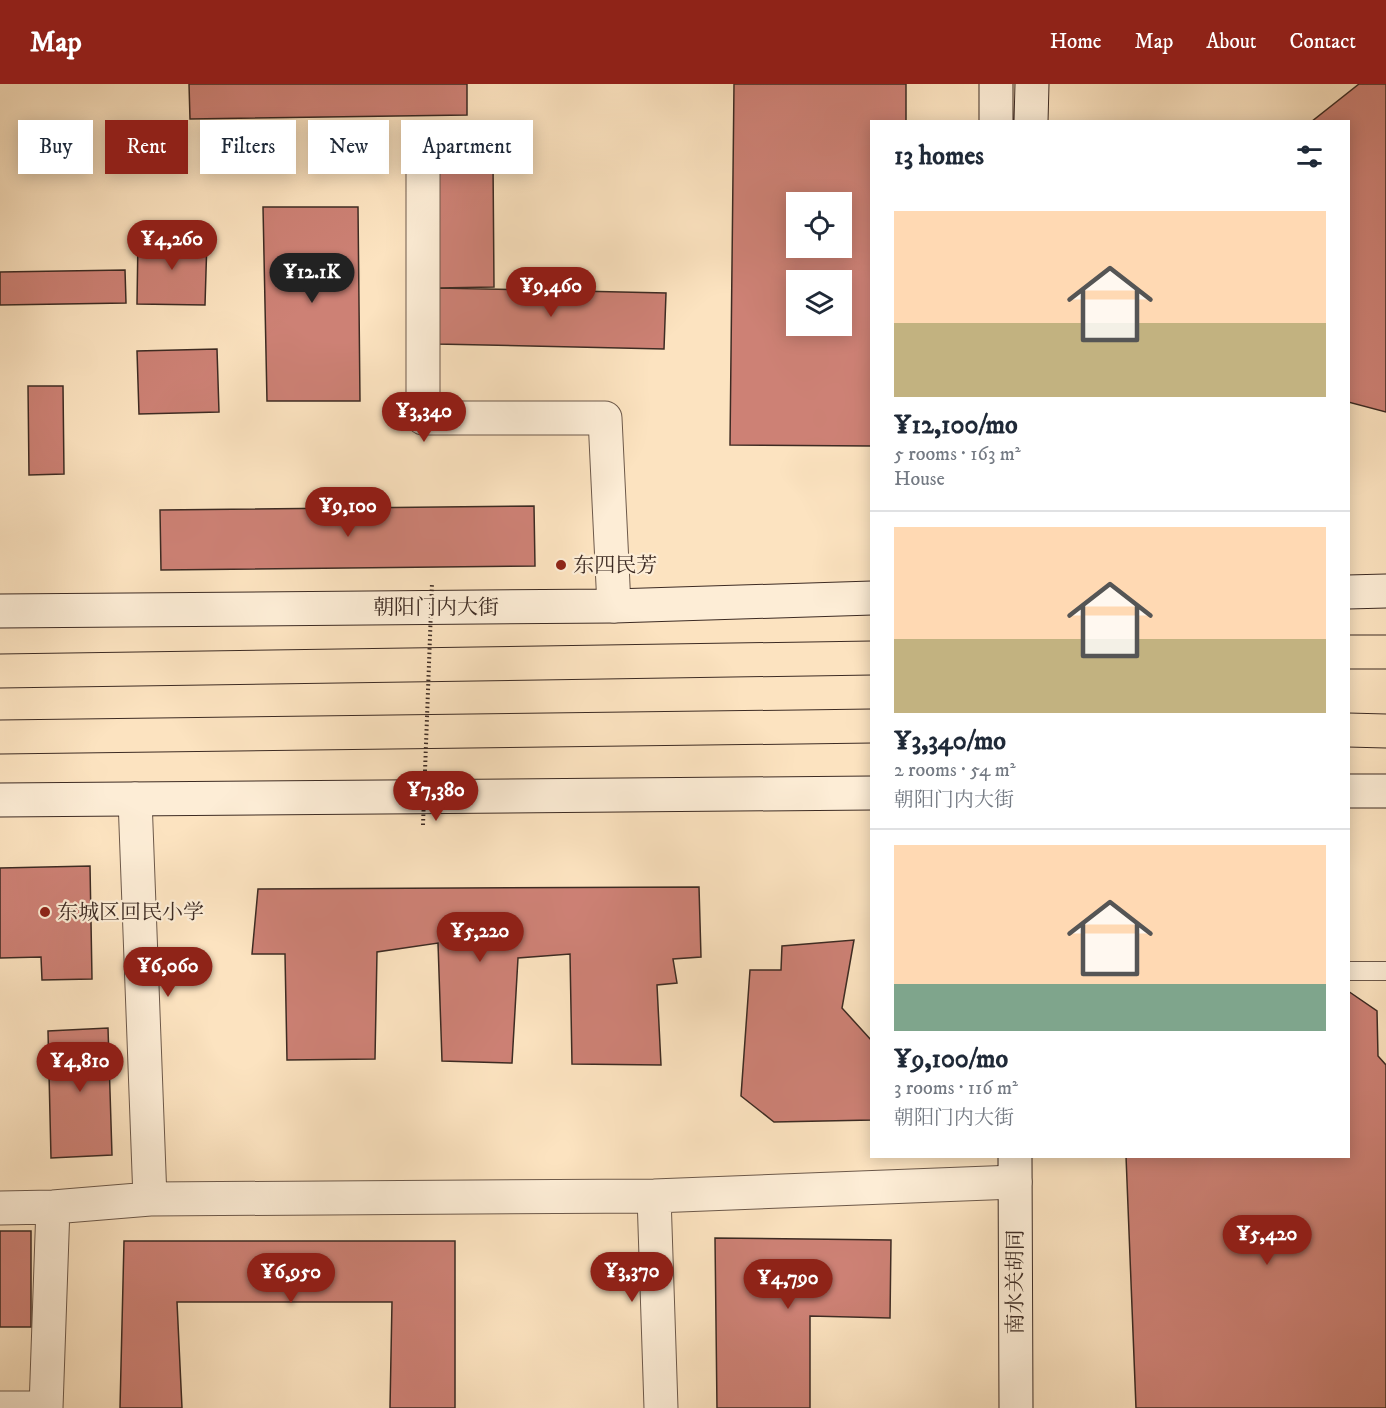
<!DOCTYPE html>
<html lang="en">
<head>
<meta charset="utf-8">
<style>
  :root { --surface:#fff; --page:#f6f6f7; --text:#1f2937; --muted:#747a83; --line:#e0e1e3; --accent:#8f2418 }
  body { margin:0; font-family:"IM FELL DW Pica","Noto Serif SC",serif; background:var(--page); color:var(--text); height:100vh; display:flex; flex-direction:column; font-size:22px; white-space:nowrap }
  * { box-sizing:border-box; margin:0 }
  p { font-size:20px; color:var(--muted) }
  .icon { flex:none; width:33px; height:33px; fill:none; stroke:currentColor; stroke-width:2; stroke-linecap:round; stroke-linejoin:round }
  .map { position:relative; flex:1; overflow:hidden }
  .sheet { position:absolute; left:870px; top:36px; width:480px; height:1038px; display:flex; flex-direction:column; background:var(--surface); border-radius:0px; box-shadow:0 3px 15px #0003 }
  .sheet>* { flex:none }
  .top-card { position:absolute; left:18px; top:36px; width:570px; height:54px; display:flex; gap:12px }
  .controls { position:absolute; left:786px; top:108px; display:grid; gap:12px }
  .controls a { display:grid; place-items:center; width:66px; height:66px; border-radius:0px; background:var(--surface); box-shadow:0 3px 15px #0003; font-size:30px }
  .price { position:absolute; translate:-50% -51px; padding:0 14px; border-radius:21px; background:var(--accent); color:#fff; font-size:20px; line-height:39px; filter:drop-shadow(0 2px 3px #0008) }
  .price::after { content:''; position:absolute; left:50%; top:36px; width:18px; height:14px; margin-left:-9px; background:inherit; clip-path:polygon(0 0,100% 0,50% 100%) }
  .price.selected { background:#222; color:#fff }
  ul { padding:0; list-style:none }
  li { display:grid; align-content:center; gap:12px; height:318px; padding:0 24px }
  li+li { border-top:2px solid var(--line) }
  li span { display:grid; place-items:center; height:186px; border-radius:0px; color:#555 }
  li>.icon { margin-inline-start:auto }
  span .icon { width:108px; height:108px; fill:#fffc; stroke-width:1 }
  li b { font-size:26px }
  h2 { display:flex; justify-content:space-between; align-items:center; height:72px; padding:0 24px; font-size:26px }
  .chip { padding:0 21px; border-radius:0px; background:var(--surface); box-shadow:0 3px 15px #0003; font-size:21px; line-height:54px }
  .chip.selected { background:var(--accent); color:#fff }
  header { display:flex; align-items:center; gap:36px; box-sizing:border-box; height:84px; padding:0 30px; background:var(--accent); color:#fff }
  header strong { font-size:28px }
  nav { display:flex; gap:33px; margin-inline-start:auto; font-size:21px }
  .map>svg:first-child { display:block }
  .building { fill:#cd8175; stroke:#3d2b23; stroke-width:1.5; fill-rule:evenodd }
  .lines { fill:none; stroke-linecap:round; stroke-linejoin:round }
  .lane-casing { stroke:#6d594a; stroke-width:20 }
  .street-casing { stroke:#6d594a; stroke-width:35 }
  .secondary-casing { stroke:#3d2b23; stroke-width:35 }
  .primary-casing { stroke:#3d2b23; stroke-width:35 }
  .lane { stroke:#fdedd6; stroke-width:18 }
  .street { stroke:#fdedd6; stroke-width:33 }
  .secondary { stroke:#fdedd6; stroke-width:33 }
  .primary { stroke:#fce3c0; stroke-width:33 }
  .path-bridge { stroke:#3d2b23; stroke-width:4; stroke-dasharray:1.5 3; stroke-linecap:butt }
  .poi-dot { fill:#8f2418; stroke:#fdedd6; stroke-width:2 }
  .labels { text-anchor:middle; stroke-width:4.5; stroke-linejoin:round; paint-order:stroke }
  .poi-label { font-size:21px; fill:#3d2b23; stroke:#fdedd6; text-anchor:start }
  .street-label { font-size:21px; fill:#3d2b23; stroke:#fdedd6 }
</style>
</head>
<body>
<header>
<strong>Map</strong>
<nav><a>Home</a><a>Map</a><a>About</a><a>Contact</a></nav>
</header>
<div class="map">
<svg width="1386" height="1324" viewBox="0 0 1386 1324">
  <rect width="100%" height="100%" fill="#fce3c0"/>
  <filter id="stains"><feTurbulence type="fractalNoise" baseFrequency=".00333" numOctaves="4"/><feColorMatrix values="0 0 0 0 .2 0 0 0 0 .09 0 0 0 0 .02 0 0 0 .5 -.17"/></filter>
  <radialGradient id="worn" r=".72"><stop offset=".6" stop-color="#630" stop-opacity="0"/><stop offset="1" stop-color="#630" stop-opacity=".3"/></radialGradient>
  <path class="building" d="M 189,0 L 467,0 L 467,31 L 190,35 Z
    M 734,0 L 906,0 L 906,38 L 872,38 L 872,362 L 730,361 ZM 796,118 L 842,118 L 842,164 L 796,164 ZM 796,196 L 842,196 L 842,242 L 796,242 Z
    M 1359,0 L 1386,0 L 1386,328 L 1348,318 L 1348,38 L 1311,38 Z
    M 493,78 L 494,203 L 437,204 L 436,79 Z
    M 263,123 L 358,123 L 360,317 L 267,317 Z
    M 138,154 L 207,155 L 205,221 L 137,220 Z
    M 125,186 L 126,219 L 0,221 L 0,188 Z
    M 437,204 L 666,209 L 664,265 L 436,260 Z
    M 217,265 L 219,328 L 139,330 L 137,267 Z
    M 28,302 L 63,302 L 64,390 L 29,391 Z
    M 534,422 L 535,482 L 161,486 L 160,426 Z
    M 90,782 L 92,895 L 42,896 L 41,873 L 0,874 L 0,784 Z
    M 699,803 L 701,873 L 673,875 L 677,899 L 657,901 L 661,981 L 572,980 L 570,870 L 518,874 L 512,979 L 442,977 L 438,859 L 377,868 L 375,975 L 287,976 L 285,870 L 252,870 L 258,805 Z
    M 854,856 L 842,924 L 872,957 L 872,1036 L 774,1038 L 741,1012 L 750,886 L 781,886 L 782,862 Z
    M 1348,907 L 1377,927 L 1378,972 L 1386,981 L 1386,1324 L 1136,1324 L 1126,1072 L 1348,1072 Z
    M 108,944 L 112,1071 L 51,1074 L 48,947 Z
    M 0,1147 L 31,1147 L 31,1243 L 0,1243 Z
    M 715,1154 L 891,1156 L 890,1234 L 810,1232 L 810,1324 L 717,1324 Z
    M 124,1157 L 455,1157 L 455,1324 L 390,1324 L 392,1218 L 177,1218 L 182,1324 L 120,1324 Z"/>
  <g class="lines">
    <g class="lane-casing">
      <path id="lane" d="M 1348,887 L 1386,887"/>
    </g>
    <g class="street-casing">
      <path id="street" d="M 423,55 L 423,334 L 605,334 L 614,522
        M 135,715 L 150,1115
        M 654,1112 L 661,1324
        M 0,1124 L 53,1123 L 150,1115 L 654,1112 L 1015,1098
        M 0,1324 L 46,1324
        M 46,1324 L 53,1123"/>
    </g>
    <g class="secondary-casing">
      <path id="secondary" d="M 996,38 L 996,0
        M 1031,38 L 1032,0
        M 1348,508 L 1386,507
        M 0,527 L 614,522 L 872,514
        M 1348,707 L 1386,707
        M 0,716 L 872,709
        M 1015,1072 L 1016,1324"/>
    </g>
    <g class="primary-casing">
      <path id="primary" d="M 1348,568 L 1386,568
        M 0,587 L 872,574
        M 1348,646 L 1386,647
        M 0,653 L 872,642"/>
    </g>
    <use href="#lane" class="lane"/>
    <use href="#street" class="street"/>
    <use href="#secondary" class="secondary"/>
    <use href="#primary" class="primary"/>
    <path class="path-bridge" d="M 423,741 L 432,499"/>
  </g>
  <g class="poi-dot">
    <circle cx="561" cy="481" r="6"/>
    <circle cx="45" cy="828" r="6"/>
  </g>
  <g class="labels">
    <g class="poi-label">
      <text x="573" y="488">东四民芳</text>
      <text x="57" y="835">东城区回民小学</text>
    </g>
    <g class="street-label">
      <text x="436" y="530">朝阳门内大街</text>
      <text transform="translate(1015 1198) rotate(-90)" y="7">南水关胡同</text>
    </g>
  </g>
  <rect width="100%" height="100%" filter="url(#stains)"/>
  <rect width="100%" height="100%" fill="url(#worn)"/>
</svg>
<div class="controls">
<a><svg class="icon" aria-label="locate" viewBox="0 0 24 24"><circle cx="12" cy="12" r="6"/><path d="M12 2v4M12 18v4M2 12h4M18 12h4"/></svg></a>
<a><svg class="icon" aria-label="layers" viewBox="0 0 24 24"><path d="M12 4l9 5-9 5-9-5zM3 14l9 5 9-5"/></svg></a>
</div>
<b class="price" style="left:172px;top:187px">¥4,260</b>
<b class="price selected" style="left:312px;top:220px">¥12.1K</b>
<b class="price" style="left:551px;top:234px">¥9,460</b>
<b class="price" style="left:424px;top:359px">¥3,340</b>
<b class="price" style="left:348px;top:454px">¥9,100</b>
<b class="price" style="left:436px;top:738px">¥7,380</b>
<b class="price" style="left:480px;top:879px">¥5,220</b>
<b class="price" style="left:168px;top:914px">¥6,060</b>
<b class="price" style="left:80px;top:1009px">¥4,810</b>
<b class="price" style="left:1267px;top:1182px">¥5,420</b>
<b class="price" style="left:632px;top:1219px">¥3,370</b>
<b class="price" style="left:291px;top:1220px">¥6,950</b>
<b class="price" style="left:788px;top:1226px">¥4,790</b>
<div class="top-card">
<a class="chip">Buy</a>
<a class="chip selected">Rent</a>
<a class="chip">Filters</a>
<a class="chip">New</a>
<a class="chip">Apartment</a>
</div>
<section class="sheet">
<h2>13 homes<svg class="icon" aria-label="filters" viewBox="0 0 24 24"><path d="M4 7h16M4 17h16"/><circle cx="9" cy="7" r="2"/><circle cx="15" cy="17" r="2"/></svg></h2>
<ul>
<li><span style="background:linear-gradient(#ffd9b3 60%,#c2b280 0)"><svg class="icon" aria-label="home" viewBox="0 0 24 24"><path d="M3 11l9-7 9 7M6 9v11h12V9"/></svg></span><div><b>¥12,100/mo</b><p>5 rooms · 163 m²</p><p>House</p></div></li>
<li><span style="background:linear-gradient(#ffd9b3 60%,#c2b280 0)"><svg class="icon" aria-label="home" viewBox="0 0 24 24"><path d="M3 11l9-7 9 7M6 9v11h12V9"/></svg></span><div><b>¥3,340/mo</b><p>2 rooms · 54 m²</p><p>朝阳门内大街</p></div></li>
<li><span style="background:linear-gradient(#ffd9b3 75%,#7fa58c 0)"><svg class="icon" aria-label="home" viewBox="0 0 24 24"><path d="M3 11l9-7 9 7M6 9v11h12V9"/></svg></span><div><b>¥9,100/mo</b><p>3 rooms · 116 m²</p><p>朝阳门内大街</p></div></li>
</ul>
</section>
</div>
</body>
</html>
